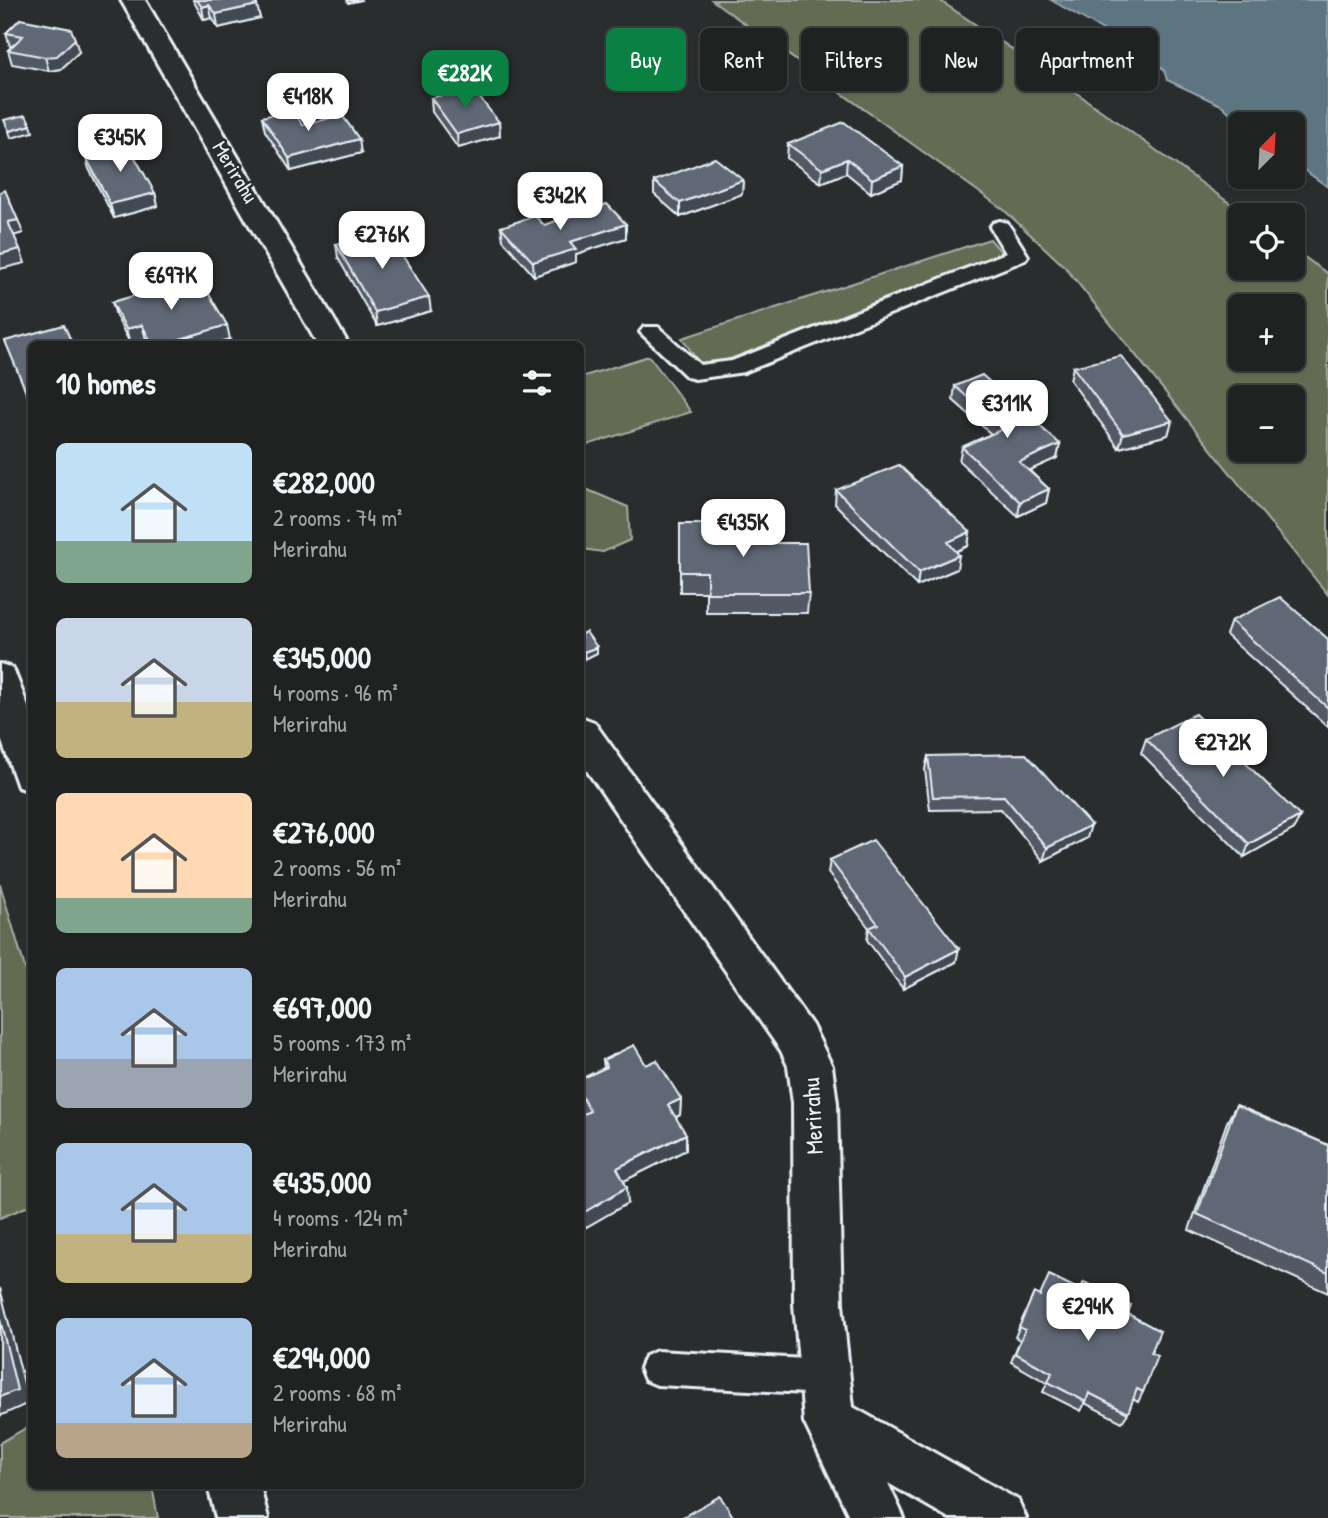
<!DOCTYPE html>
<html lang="en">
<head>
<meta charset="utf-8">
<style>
  :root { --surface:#202222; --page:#2d2f2f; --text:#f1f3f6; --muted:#a2a4a5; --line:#3d3f40; --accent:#0b8043 }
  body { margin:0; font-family:"Patrick Hand",sans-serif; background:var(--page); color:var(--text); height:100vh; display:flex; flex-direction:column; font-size:26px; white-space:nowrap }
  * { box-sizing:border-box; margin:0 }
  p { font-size:23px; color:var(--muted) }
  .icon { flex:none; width:38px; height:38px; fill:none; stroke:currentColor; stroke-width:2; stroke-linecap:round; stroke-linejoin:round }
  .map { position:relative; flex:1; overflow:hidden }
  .sheet { position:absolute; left:28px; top:341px; width:556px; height:1148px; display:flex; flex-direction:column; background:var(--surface); border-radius:10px; box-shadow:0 2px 5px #0004,0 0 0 2px var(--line) }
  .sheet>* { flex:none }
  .banner { position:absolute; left:606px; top:28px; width:616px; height:63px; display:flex; gap:14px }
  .needle { width:46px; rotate:24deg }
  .controls { position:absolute; left:1228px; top:112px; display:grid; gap:14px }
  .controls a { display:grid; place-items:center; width:77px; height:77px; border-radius:10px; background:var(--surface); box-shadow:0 2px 5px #0004,0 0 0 2px var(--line); font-size:35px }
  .price { position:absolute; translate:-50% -60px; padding:0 16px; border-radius:14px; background:#fff; color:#222; font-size:23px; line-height:46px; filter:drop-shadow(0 2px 4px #0008) }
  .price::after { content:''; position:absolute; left:50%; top:42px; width:21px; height:16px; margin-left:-10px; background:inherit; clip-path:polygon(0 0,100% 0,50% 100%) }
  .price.active { background:var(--accent); color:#fff }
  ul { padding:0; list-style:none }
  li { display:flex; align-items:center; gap:21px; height:175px; padding:0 28px }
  li span { display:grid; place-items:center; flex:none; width:196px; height:140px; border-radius:10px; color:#555 }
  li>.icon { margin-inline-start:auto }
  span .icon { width:84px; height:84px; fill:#fffc; stroke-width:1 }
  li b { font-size:30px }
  h2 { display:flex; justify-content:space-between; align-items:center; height:84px; padding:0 28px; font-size:30px }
  .pill { padding:0 24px; border-radius:10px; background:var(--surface); box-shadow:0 2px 5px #0004,0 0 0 2px var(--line); font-size:24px; line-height:63px }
  .pill.active { background:var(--accent); color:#fff }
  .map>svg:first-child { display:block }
  .green { fill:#636c52; stroke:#a6aea5; stroke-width:2; fill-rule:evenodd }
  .water { fill:#5d7580; stroke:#95a7b0; stroke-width:2 }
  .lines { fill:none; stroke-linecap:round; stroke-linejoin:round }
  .lane-casing { stroke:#e8f1f8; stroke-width:6 }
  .street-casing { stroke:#e8f1f8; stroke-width:6 }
  .secondary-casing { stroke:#e8f1f8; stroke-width:6 }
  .lane { fill:#2a2d2e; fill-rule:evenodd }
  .street { fill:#2a2d2e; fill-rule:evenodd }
  .secondary { fill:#2a2d2e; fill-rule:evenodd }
  .wall { fill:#535965; stroke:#e8f1f8; stroke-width:2 }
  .shaded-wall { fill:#434953; stroke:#e8f1f8; stroke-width:2 }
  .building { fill:#606876; stroke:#e8f1f8; stroke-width:2 }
  .labels { text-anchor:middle; stroke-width:5; stroke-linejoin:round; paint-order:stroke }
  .far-street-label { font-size:21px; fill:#e8f1f8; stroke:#2a2d2e }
  .street-label { font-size:24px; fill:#e8f1f8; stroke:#2a2d2e }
</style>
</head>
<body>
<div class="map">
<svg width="1328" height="1518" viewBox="0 0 1328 1518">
  <rect width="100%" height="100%" fill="#2a2d2e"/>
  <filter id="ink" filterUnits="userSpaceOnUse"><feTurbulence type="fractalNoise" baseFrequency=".0143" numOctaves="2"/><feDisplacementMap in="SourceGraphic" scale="14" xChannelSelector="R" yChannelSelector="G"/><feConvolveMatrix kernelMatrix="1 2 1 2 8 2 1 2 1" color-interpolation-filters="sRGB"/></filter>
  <g filter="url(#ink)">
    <path class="green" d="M 712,0 L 939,0 L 1067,86 L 1246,215 L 1241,215 L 1241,268 L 1293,268 L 1293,249 L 1328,274 L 1328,595 L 1065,267 L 1004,210 ZM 1293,306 L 1293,359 L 1241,359 L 1241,306 ZM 1241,397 L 1293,397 L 1293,450 L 1241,450 Z
      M 990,239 L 1003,254 L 727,360 L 699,363 L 682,338 Z
      M 649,356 L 691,412 L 581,447 L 581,377 Z
      M 581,487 L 628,507 L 630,540 L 603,552 L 581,549 Z
      M 0,884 L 31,988 L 31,1205 L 0,1218 Z
      M 31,1425 L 32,1486 L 152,1486 L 158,1518 L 0,1518 L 0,1443 Z"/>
    <path class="water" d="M 1051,0 L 1328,0 L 1328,187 L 1293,162 L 1293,124 L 1241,124 L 1223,106 L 1167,80 L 1164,70 L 1151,59 L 1125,48 L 1103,30 Z"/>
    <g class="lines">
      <g class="lane-casing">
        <path id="lane" d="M 1000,221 L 1007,223 L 1010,227 L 1028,256 L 1025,260 L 744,372 L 695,379 L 687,377 L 640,332 L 644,327 L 658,327 L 700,365 L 732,361 L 1006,253 L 990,227 L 993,223 Z
          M 657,1351 L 825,1360 L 837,1365 L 842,1377 L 837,1389 L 825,1394 L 657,1385 L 645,1380 L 640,1368 L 645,1356 Z"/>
      </g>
      <g class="street-casing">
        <path id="street" d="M 121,0 L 145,0 L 349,345 L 318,345 Z
          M 581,717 L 594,722 L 812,1025 L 832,1066 L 837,1103 L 842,1304 L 853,1407 L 1018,1500 L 1026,1518 L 949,1518 L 888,1483 L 904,1518 L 850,1518 L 804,1422 L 794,1304 L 793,1103 L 788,1066 L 781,1051 L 581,762 Z"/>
      </g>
      <g class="secondary-casing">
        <path id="secondary" d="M 0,664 L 13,668 L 32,717 L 32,791 L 18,787 L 0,736 Z
          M 208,1486 L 260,1486 L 268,1518 L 216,1518 Z"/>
      </g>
      <use href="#lane" class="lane"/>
      <use href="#street" class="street"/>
      <use href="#secondary" class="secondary"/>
    </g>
    <path class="wall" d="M 193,0 L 254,0 L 260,18 L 218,28 L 212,18 L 204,20 Z
      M 20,19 L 79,52 L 61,69 L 49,71 L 12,64 L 8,50 L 12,47 L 10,46 L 6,33 Z
      M 431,98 L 499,122 L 500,136 L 458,148 L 432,112 Z
      M 262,117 L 303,125 L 361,153 L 291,171 L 265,131 Z
      M 788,144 L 903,166 L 902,180 L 871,193 L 846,173 L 821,183 L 787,158 Z
      M 85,155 L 155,193 L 158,206 L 114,218 L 89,169 Z
      M 743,180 L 742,194 L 680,217 L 654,194 L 654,181 Z
      M 544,225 L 626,238 L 576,254 L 576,262 L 534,276 L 503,240 L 501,227 Z
      M 336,244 L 431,311 L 377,326 L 338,258 Z
      M 112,302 L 230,339 L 211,345 L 150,345 L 146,339 L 130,343 L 116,316 Z
      M 1073,367 L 1172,421 L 1168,435 L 1119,448 L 1070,380 Z
      M 955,386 L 1060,444 L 1057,458 L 1029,470 L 1049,489 L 1046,503 L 1018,516 L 959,461 L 962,447 L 991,434 L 953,400 Z
      M 836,490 L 970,532 L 968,546 L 956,551 L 957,569 L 917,586 L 835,504 Z
      M 680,524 L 773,543 L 809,593 L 807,613 L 706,613 L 706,592 L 680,592 Z
      M 1231,621 L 1328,639 L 1328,727 L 1226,635 Z
      M 581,634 L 597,647 L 597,653 L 585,659 L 581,653 Z
      M 1146,739 L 1300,816 L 1294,829 L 1244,857 L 1141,753 Z
      M 928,756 L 1087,838 L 1043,861 L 1001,809 L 930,810 L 925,769 Z
      M 830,860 L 956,962 L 903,989 L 867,940 L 869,928 L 828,873 Z
      M 603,1060 L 646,1065 L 681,1099 L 680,1115 L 676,1117 L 686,1150 L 624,1181 L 628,1203 L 581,1230 L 581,1115 L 583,1114 L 581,1110 L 581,1079 L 604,1068 Z
      M 1236,1105 L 1328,1145 L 1328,1293 L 1189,1230 L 1227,1122 Z
      M 1034,1293 L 1040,1296 L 1128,1314 L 1151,1353 L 1143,1392 L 1138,1402 L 1133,1399 L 1128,1413 L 1122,1422 L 1085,1403 L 1081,1411 L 1043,1392 L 1047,1383 L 1011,1362 L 1020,1340 L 1015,1337 Z"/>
    <path class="shaded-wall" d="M 347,0 L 362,0 L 348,3 Z
      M 209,5 L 212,18 L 204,20 L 202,7 Z
      M 257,5 L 260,18 L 218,28 L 216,14 Z
      M 75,39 L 79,52 L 61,69 L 49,71 L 45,57 Z
      M 499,122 L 500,136 L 458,148 L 457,134 Z
      M 31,125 L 33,132 L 11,138 L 9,131 Z
      M 359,139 L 361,153 L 291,171 L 289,158 Z
      M 847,159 L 846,173 L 821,183 L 822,169 Z
      M 903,166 L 902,180 L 871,193 L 872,179 Z
      M 743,180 L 742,194 L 680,217 L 680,203 Z
      M 155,193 L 158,206 L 114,218 L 110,204 Z
      M 18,220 L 23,233 L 13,236 L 8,222 Z
      M 626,224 L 626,238 L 576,254 L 576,262 L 534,276 L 533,262 L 570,242 Z
      M 20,249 L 25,263 L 0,269 L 0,254 Z
      M 429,297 L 431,311 L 377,326 L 375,312 Z
      M 142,325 L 146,339 L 130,343 L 126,329 Z
      M 227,325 L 230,339 L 211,345 L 160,345 Z
      M 1172,421 L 1168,435 L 1119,448 L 1123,434 Z
      M 1060,444 L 1057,458 L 1017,476 L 1019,462 Z
      M 1049,489 L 1046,503 L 1018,516 L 1020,502 Z
      M 970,532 L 968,546 L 946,556 L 948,542 Z
      M 959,555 L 957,569 L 917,586 L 919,572 Z
      M 597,647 L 597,653 L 585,659 L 584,652 Z
      M 1300,816 L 1294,829 L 1244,857 L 1249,844 Z
      M 1091,825 L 1087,838 L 1043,861 L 1047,848 Z
      M 959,949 L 956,962 L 903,989 L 905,977 Z
      M 681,1099 L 680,1115 L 668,1121 L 668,1105 Z
      M 686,1134 L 686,1150 L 618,1184 L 617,1168 Z
      M 627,1187 L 628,1203 L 581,1230 L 581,1214 Z
      M 0,1288 L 29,1403 L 0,1416 Z"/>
    <path class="building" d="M 197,0 L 254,0 L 257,5 L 216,14 L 209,5 L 202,7 Z
      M 20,19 L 71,29 L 75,39 L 57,56 L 45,57 L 8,50 L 23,36 L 6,33 Z
      M 471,87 L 499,122 L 457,134 L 431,98 Z
      M 292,110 L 303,125 L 342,115 L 359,139 L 289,158 L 262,117 Z
      M 26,115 L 31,125 L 9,131 L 4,120 Z
      M 844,122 L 903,166 L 872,179 L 847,159 L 822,169 L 788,144 Z
      M 128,145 L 155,193 L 110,204 L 85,155 Z
      M 715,158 L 743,180 L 680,203 L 654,181 Z
      M 5,190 L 18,220 L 8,222 L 20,249 L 0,254 L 0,192 Z
      M 607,204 L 626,224 L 570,242 L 576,249 L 533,262 L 501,227 L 535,216 L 544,225 Z
      M 386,230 L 429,297 L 375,312 L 336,244 Z
      M 199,277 L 227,325 L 160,345 L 153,345 L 142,325 L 126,329 L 112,302 Z
      M 64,325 L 73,345 L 32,345 L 32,406 L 5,341 Z
      M 1121,356 L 1172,421 L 1123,434 L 1073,367 Z
      M 982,375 L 1060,444 L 1019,462 L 1049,489 L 1020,502 L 962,447 L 1003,429 L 955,386 Z
      M 899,465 L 970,532 L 948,542 L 959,555 L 919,572 L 836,490 Z
      M 680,524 L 772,524 L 773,543 L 806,543 L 809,593 L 707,593 L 707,572 L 680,572 Z
      M 1280,597 L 1328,639 L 1328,708 L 1231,621 Z
      M 586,632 L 597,647 L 584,652 L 581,647 L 581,634 Z
      M 1195,714 L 1300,816 L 1249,844 L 1146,739 Z
      M 1026,754 L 1091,825 L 1047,848 L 1004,796 L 933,797 L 928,756 Z
      M 873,840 L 959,949 L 905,977 L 869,928 L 878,924 L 830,860 Z
      M 634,1045 L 646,1065 L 657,1060 L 681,1099 L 668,1105 L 686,1134 L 617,1168 L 627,1187 L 581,1214 L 581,1115 L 590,1111 L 581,1095 L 581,1079 L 607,1067 L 603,1060 Z
      M 1236,1105 L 1328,1145 L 1328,1273 L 1197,1214 Z
      M 1049,1275 L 1080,1290 L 1084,1282 L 1131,1305 L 1128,1314 L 1160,1331 L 1151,1353 L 1157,1356 L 1143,1392 L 1137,1389 L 1128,1413 L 1089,1393 L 1086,1402 L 1048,1382 L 1052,1373 L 1015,1353 L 1025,1330 L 1019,1327 L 1034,1293 L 1040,1296 Z
      M 0,1319 L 17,1390 L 0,1397 Z
      M 720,1496 L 734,1518 L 681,1518 Z"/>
  </g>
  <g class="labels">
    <g class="far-street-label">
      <text transform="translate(235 172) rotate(59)" y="7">Merirahu</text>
    </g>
    <g class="street-label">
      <text transform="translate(813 1116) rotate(-93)" y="8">Merirahu</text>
    </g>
  </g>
</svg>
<div class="controls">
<a><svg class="needle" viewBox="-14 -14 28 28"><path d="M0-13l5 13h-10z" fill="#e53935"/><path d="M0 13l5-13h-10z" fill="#a2a4a5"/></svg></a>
<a><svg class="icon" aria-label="locate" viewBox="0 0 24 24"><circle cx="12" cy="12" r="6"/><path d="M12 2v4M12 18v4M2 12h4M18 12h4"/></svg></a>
<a>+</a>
<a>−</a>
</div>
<b class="price active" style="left:465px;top:110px">€282K</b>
<b class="price" style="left:308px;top:133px">€418K</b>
<b class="price" style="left:120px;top:174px">€345K</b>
<b class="price" style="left:560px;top:232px">€342K</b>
<b class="price" style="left:382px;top:271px">€276K</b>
<b class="price" style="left:171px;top:312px">€697K</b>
<b class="price" style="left:1007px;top:440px">€311K</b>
<b class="price" style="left:743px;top:559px">€435K</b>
<b class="price" style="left:1223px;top:779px">€272K</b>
<b class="price" style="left:1088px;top:1343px">€294K</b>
<div class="banner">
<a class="pill active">Buy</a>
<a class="pill">Rent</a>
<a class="pill">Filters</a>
<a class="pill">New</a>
<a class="pill">Apartment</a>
</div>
<section class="sheet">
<h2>10 homes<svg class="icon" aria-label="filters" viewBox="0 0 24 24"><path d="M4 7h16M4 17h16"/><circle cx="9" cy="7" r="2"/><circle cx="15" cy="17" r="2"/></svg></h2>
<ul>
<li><span style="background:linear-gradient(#bfe0f5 70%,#7fa58c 0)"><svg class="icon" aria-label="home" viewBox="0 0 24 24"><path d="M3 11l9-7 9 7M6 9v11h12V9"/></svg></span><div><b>€282,000</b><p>2 rooms · 74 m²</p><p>Merirahu</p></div></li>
<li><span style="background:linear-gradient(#c9d6e8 60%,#c2b280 0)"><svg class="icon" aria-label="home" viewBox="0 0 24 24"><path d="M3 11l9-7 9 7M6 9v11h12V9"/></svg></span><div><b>€345,000</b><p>4 rooms · 96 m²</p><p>Merirahu</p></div></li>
<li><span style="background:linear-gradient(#ffd9b3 75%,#7fa58c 0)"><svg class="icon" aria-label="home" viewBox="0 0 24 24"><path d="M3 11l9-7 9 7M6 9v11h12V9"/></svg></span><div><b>€276,000</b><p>2 rooms · 56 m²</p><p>Merirahu</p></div></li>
<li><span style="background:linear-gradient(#a9c7e8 65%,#9aa5b1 0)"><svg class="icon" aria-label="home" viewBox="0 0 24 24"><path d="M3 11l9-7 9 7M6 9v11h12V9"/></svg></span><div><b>€697,000</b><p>5 rooms · 173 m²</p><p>Merirahu</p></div></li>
<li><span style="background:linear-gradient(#a9c7e8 65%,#c2b280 0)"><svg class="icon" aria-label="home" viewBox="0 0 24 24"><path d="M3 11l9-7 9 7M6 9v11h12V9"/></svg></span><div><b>€435,000</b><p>4 rooms · 124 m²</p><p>Merirahu</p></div></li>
<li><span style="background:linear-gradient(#a9c7e8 75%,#b9a48a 0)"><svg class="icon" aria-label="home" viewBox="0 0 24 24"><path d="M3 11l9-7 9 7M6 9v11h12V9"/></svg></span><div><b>€294,000</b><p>2 rooms · 68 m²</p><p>Merirahu</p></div></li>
</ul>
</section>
</div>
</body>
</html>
